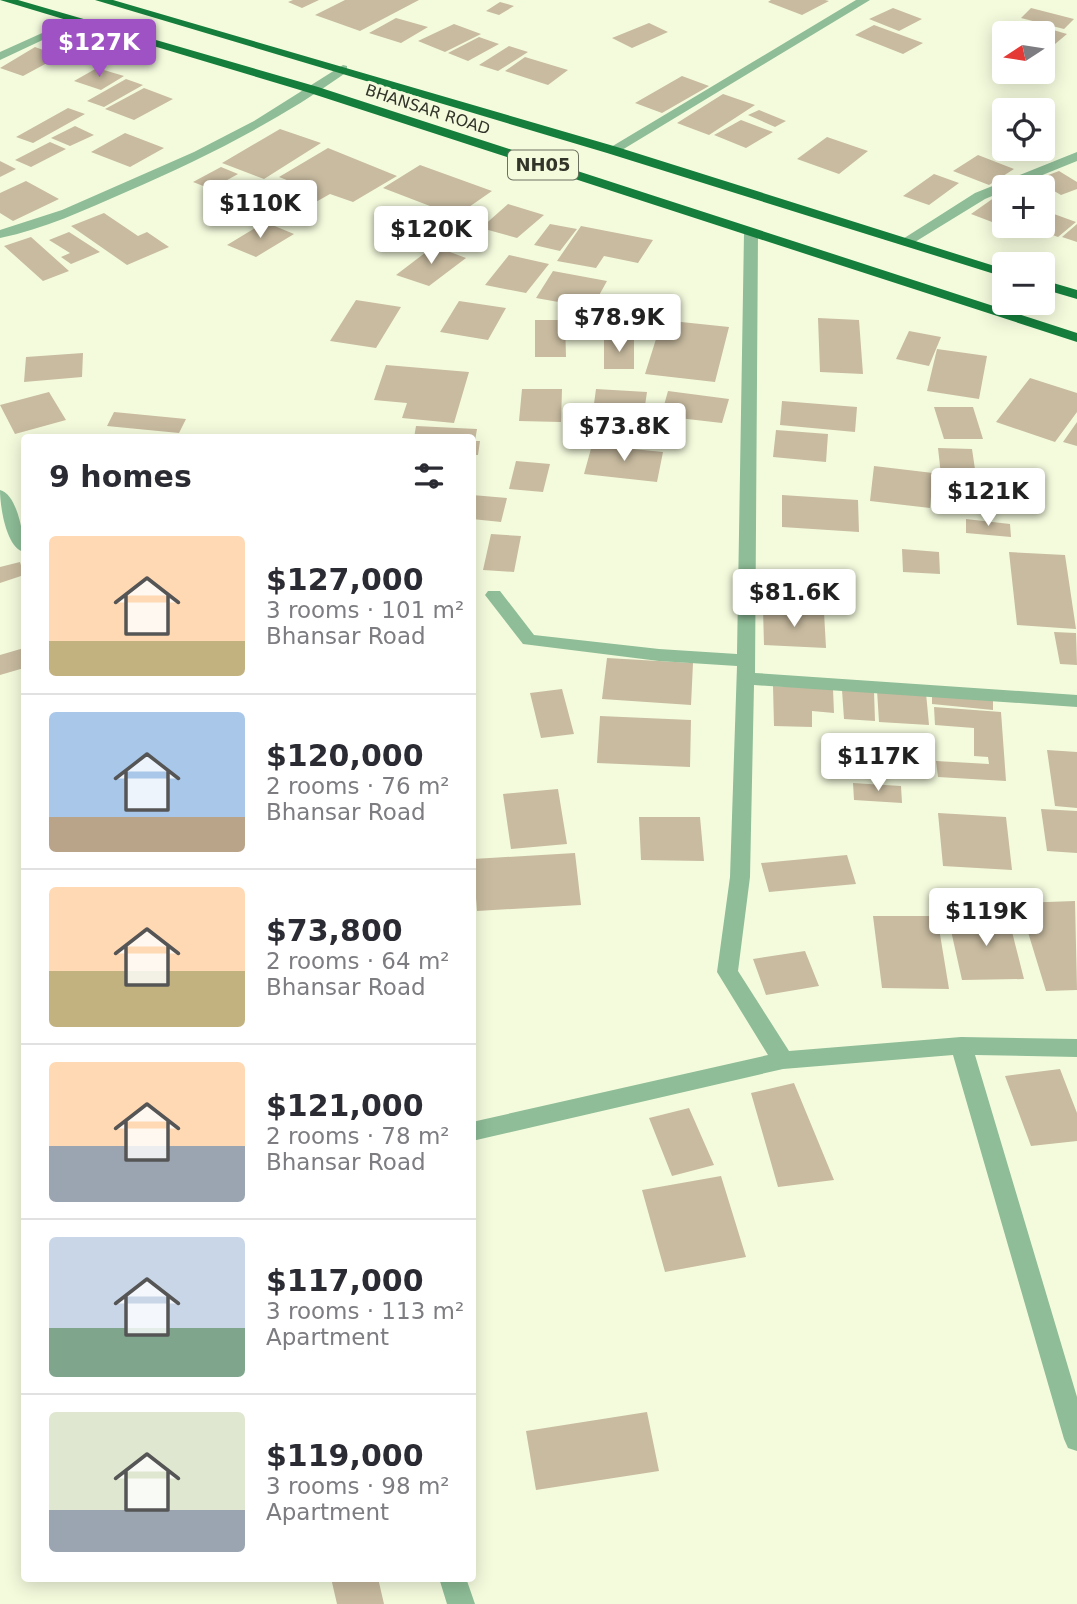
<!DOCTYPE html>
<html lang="en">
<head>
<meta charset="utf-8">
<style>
  :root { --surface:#fff; --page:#f2f2f3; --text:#2b2b33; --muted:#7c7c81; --line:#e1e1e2; --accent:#9f52c3 }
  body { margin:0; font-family:"DejaVu Sans",sans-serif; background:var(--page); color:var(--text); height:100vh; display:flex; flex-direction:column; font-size:26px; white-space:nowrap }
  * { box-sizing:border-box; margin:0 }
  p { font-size:23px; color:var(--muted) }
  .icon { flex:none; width:38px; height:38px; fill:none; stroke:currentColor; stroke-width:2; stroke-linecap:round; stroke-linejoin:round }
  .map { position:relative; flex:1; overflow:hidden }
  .panel { position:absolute; left:21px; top:434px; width:455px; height:1148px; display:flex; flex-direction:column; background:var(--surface); border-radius:7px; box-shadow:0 4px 18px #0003 }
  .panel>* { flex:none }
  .needle { width:46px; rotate:258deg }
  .buttons { position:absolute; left:992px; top:21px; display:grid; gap:14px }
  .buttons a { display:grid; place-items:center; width:63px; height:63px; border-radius:7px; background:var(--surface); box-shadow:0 4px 18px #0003; font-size:35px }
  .price { position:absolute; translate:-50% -60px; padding:0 16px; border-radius:7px; background:#fff; color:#222; font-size:23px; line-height:46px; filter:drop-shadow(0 2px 4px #0008) }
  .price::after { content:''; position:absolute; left:50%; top:42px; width:21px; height:16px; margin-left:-10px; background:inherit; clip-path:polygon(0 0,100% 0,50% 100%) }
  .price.on { background:var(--accent); color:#fff }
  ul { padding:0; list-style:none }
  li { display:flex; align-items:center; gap:21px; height:175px; padding:0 28px }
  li+li { border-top:2px solid var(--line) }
  li span { display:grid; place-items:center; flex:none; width:196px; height:140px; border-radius:7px; color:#555 }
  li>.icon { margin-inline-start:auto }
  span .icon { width:84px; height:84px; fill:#fffc; stroke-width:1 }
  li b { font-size:30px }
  h2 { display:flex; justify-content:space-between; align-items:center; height:84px; padding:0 28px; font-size:30px }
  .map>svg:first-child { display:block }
  .building { fill:#c8bba0 }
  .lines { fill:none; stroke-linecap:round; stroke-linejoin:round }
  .minor { fill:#8ebd97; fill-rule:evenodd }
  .trunk { fill:#157e3c; fill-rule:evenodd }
  .labels { text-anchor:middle; stroke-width:6; stroke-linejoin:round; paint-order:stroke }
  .far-street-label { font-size:16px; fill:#323429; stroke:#f4fbdd }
  .shield { fill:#f4fbdd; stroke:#6c705f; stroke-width:2 }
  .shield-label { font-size:18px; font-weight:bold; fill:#323429 }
</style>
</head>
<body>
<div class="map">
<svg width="1077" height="1604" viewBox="0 0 1077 1604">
  <rect width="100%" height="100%" fill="#f4fbdd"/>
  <path class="building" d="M 293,0 L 319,0 L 302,8 L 288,2 Z
    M 345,0 L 419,0 L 360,31 L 315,15 Z
    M 771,0 L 825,0 L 829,1 L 802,15 L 768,2 Z
    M 500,2 L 514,6 L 499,15 L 486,11 Z
    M 893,8 L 922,19 L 899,31 L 869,19 Z
    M 1031,8 L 1074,19 L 1064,29 L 1021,18 Z
    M 396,18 L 428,27 L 401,43 L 369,33 Z
    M 1022,21 L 1067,34 L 1049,49 L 1043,47 L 1043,33 L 1004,33 L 1004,36 L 993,33 L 1001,27 L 1011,29 Z
    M 649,23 L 668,32 L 632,48 L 612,38 Z
    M 454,24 L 481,34 L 445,52 L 418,41 Z
    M 874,25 L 923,43 L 903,54 L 855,35 Z
    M 479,37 L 499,44 L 468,61 L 448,53 Z
    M 509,46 L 528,52 L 498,71 L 479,65 Z
    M 35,47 L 60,56 L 23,76 L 0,68 Z
    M 525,57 L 568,70 L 548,85 L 505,71 Z
    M 97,68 L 124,76 L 101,90 L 74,81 Z
    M 682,76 L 709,86 L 662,113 L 635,103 Z
    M 126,79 L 143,85 L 104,107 L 87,101 Z
    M 144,88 L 173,99 L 134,120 L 105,109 Z
    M 723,94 L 755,105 L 709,135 L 677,123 Z
    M 68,108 L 85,114 L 33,143 L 16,137 Z
    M 759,110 L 786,121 L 775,127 L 748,115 Z
    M 741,120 L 773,132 L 746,148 L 714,135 Z
    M 75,126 L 94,135 L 70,146 L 51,138 Z
    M 280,129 L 321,143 L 264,179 L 222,163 Z
    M 125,133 L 164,148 L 130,167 L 91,152 Z
    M 827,137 L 868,151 L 839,174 L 797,159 Z
    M 50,142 L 66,149 L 31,167 L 15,160 Z
    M 328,148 L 397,176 L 353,202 L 330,194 L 314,203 L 290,194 L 302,186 L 279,177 Z
    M 978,155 L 1014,169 L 989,185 L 953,171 Z
    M 0,161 L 16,169 L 0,177 Z
    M 420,165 L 492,191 L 456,216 L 383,188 Z
    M 221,167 L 238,174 L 211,189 L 193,182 Z
    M 1059,171 L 1077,182 L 1077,189 L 1061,195 L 1035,180 Z
    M 934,174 L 959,183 L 929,205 L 903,196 Z
    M 26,181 L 59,199 L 13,221 L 0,213 L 0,193 Z
    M 998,195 L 1004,198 L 1004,222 L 1000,225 L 971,214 Z
    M 287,196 L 311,206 L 291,217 L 267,206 Z
    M 508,204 L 544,215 L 517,238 L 481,228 Z
    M 1043,210 L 1076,222 L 1058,237 L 1029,226 L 1043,226 Z
    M 104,213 L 138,236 L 147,232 L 169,247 L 127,265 L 71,226 Z
    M 265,222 L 294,234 L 256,257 L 227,245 Z
    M 550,224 L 577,229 L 560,251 L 534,245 Z
    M 1077,224 L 1077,242 L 1062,237 Z
    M 581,226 L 653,240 L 638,263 L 604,256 L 596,268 L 557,261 Z
    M 69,232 L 100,252 L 71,264 L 61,257 L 70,253 L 49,240 Z
    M 31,237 L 69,271 L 43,281 L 4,246 Z
    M 434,246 L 466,258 L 429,286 L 396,275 Z
    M 509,255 L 549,264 L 526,293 L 485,285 Z
    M 553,271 L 607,281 L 592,308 L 536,298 Z
    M 614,299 L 647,305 L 641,315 L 608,309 Z
    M 356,300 L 401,307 L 376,348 L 330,341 Z
    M 459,301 L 506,308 L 488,340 L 440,332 Z
    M 818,318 L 859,320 L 863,374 L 820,372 Z
    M 535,320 L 565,320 L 566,357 L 535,357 Z
    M 662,320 L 729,327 L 715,382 L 645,374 Z
    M 909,331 L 941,337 L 929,366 L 896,359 Z
    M 604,338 L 634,339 L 634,369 L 604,369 Z
    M 937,349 L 987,356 L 979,399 L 927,391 Z
    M 83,353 L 82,377 L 24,382 L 26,357 Z
    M 386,365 L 469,372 L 454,423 L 402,418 L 407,403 L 374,400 Z
    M 1030,378 L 1077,393 L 1077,412 L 1055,442 L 996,422 Z
    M 522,389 L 562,389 L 561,422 L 519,421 Z
    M 596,389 L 647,392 L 643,419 L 667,421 L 666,445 L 589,441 Z
    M 668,391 L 729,399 L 722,423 L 661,416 Z
    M 49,392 L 66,420 L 15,434 L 0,405 Z
    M 782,401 L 857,407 L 855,432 L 780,425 Z
    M 934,407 L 973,407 L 983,439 L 944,439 Z
    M 114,412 L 186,419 L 179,433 L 107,426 Z
    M 1077,422 L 1077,446 L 1063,442 Z
    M 416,426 L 477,429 L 475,441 L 480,441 L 478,455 L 472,455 L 472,438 L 414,438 Z
    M 776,430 L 828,434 L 826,462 L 773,457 Z
    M 592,445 L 663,452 L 657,482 L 584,474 Z
    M 938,448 L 972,449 L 976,476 L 941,475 Z
    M 516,461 L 550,464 L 543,492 L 509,489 Z
    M 874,466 L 933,473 L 930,508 L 870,501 Z
    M 948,479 L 984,482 L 987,513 L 950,510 Z
    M 472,495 L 507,498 L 501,522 L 472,519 Z
    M 782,495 L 858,500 L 859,532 L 782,527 Z
    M 966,519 L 1010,524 L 1011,537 L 966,533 Z
    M 491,534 L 521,536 L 514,572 L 483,570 Z
    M 902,549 L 939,552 L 940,574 L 903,572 Z
    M 1009,552 L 1065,555 L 1076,629 L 1017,625 Z
    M 20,562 L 24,575 L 0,583 L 0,567 Z
    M 763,609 L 824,612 L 826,648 L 764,645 Z
    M 1054,632 L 1076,633 L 1077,665 L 1060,664 Z
    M 24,648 L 24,668 L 0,675 L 0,655 Z
    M 607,658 L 693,663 L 691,705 L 602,699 Z
    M 773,686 L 833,689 L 834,713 L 812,711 L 812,727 L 774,726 Z
    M 562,689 L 574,734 L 541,738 L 530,693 Z
    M 842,690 L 874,691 L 875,721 L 844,719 Z
    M 877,690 L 926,693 L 929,725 L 879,722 Z
    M 932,694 L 993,700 L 993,710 L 932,704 Z
    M 934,707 L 1001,712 L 1006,781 L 938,777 L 936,761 L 989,764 L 988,757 L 974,756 L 974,728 L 935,725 Z
    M 600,716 L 691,720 L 690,767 L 597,763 Z
    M 1047,750 L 1077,752 L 1077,808 L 1055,806 Z
    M 853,783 L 901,786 L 902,803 L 854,800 Z
    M 558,789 L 567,844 L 511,849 L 503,794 Z
    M 1041,809 L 1077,811 L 1077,853 L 1047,851 Z
    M 938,813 L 1006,817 L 1012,870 L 943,866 Z
    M 639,817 L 700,817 L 704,861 L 641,860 Z
    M 575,853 L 581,905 L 477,911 L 473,859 Z
    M 847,855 L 856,884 L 769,892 L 761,863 Z
    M 1075,901 L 1077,990 L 1046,991 L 1019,903 Z
    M 873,916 L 937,916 L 949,989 L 882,988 Z
    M 1008,916 L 1024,979 L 962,980 L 948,917 Z
    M 805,951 L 819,986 L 766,995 L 753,959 Z
    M 1060,1069 L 1077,1113 L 1077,1141 L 1031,1146 L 1005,1076 Z
    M 794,1083 L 834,1180 L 778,1187 L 751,1093 Z
    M 689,1108 L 714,1165 L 672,1176 L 649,1118 Z
    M 721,1176 L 746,1257 L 665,1272 L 642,1190 Z
    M 647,1412 L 659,1471 L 536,1490 L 526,1431 Z
    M 331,1578 L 378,1578 L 384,1604 L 337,1604 Z"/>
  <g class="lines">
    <path class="minor" d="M 856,0 L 870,0 L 617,153 L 612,154 L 606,150 Z
      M 71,20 L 81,22 L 0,60 L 0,52 Z
      M 343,65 L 347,66 L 347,72 C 278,121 204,158 126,192 C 85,210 44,229 0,238 L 0,230 L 62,210 L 194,152 L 254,121 Z
      M 1077,152 L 1077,161 L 1013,187 L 1004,187 L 1004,191 L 985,199 L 910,245 L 905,246 L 898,242 L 975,193 Z
      M 751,229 L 758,233 L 755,673 L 1077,695 L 1077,707 L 754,685 L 750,877 L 738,971 L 789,1051 L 961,1037 L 1077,1039 L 1077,1057 L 975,1055 L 1077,1397 L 1077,1451 L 1068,1448 L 1064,1439 L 953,1055 L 783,1069 L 472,1141 L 472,1122 L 768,1055 L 717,972 L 730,877 L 737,666 L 659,661 L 523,644 L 485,595 L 488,591 L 500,591 L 534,635 L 659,649 L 737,654 L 744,233 Z
      M 0,490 C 18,495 24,536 24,552 C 6,548 0,506 0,490 Z
      M 439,1578 L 466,1578 L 475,1604 L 447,1604 Z"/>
    <path class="trunk" d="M 0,0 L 18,0 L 318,87 L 1077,333 L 1077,342 L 310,93 Z
      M 95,0 L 113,0 L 617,147 L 1004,269 L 1004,277 L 607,153 Z
      M 1043,280 L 1077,290 L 1077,299 L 1043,289 Z"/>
  </g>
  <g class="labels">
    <g class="far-street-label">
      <text transform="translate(428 109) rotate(18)" y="6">BHANSAR ROAD</text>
    </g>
    <rect class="shield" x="508" y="150.5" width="70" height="29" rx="5"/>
    <g class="shield-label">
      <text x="543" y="171">NH05</text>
    </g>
  </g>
</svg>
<div class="buttons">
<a><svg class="needle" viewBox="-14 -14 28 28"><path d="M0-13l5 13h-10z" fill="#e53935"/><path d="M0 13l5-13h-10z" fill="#7c7c81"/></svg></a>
<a><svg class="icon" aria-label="locate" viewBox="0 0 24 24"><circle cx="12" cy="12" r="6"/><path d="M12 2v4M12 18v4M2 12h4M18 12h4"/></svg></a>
<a>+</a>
<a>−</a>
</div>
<b class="price on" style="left:99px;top:79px">$127K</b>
<b class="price" style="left:260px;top:240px">$110K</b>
<b class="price" style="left:431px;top:266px">$120K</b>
<b class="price" style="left:619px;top:354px">$78.9K</b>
<b class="price" style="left:624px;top:463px">$73.8K</b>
<b class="price" style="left:988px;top:528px">$121K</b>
<b class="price" style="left:794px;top:629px">$81.6K</b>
<b class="price" style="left:878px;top:793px">$117K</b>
<b class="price" style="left:986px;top:948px">$119K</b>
<section class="panel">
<h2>9 homes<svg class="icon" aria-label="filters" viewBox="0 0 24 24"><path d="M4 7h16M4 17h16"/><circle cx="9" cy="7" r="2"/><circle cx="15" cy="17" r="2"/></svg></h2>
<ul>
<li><span style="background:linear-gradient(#ffd9b3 75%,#c2b280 0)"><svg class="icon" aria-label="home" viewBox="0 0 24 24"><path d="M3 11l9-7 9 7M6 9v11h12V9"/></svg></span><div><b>$127,000</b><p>3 rooms · 101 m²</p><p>Bhansar Road</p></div></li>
<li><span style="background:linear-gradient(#a9c7e8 75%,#b9a48a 0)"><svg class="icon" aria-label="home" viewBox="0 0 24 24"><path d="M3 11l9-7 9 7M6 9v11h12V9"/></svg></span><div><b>$120,000</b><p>2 rooms · 76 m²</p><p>Bhansar Road</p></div></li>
<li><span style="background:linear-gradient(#ffd9b3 60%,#c2b280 0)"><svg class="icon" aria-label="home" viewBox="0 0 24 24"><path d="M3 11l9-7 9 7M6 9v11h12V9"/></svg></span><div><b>$73,800</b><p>2 rooms · 64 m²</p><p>Bhansar Road</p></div></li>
<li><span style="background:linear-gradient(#ffd9b3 60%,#9aa5b1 0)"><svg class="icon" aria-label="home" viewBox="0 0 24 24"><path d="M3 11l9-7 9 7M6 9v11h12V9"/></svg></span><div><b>$121,000</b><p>2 rooms · 78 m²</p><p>Bhansar Road</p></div></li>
<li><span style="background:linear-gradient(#c9d6e8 65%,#7fa58c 0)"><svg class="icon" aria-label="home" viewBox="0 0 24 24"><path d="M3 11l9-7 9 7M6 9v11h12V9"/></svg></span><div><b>$117,000</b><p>3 rooms · 113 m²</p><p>Apartment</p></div></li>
<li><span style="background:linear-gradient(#dfe7d0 70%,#9aa5b1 0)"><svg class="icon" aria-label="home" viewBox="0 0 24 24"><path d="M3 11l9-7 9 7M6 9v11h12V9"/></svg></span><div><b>$119,000</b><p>3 rooms · 98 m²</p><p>Apartment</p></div></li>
</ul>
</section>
</div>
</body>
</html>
